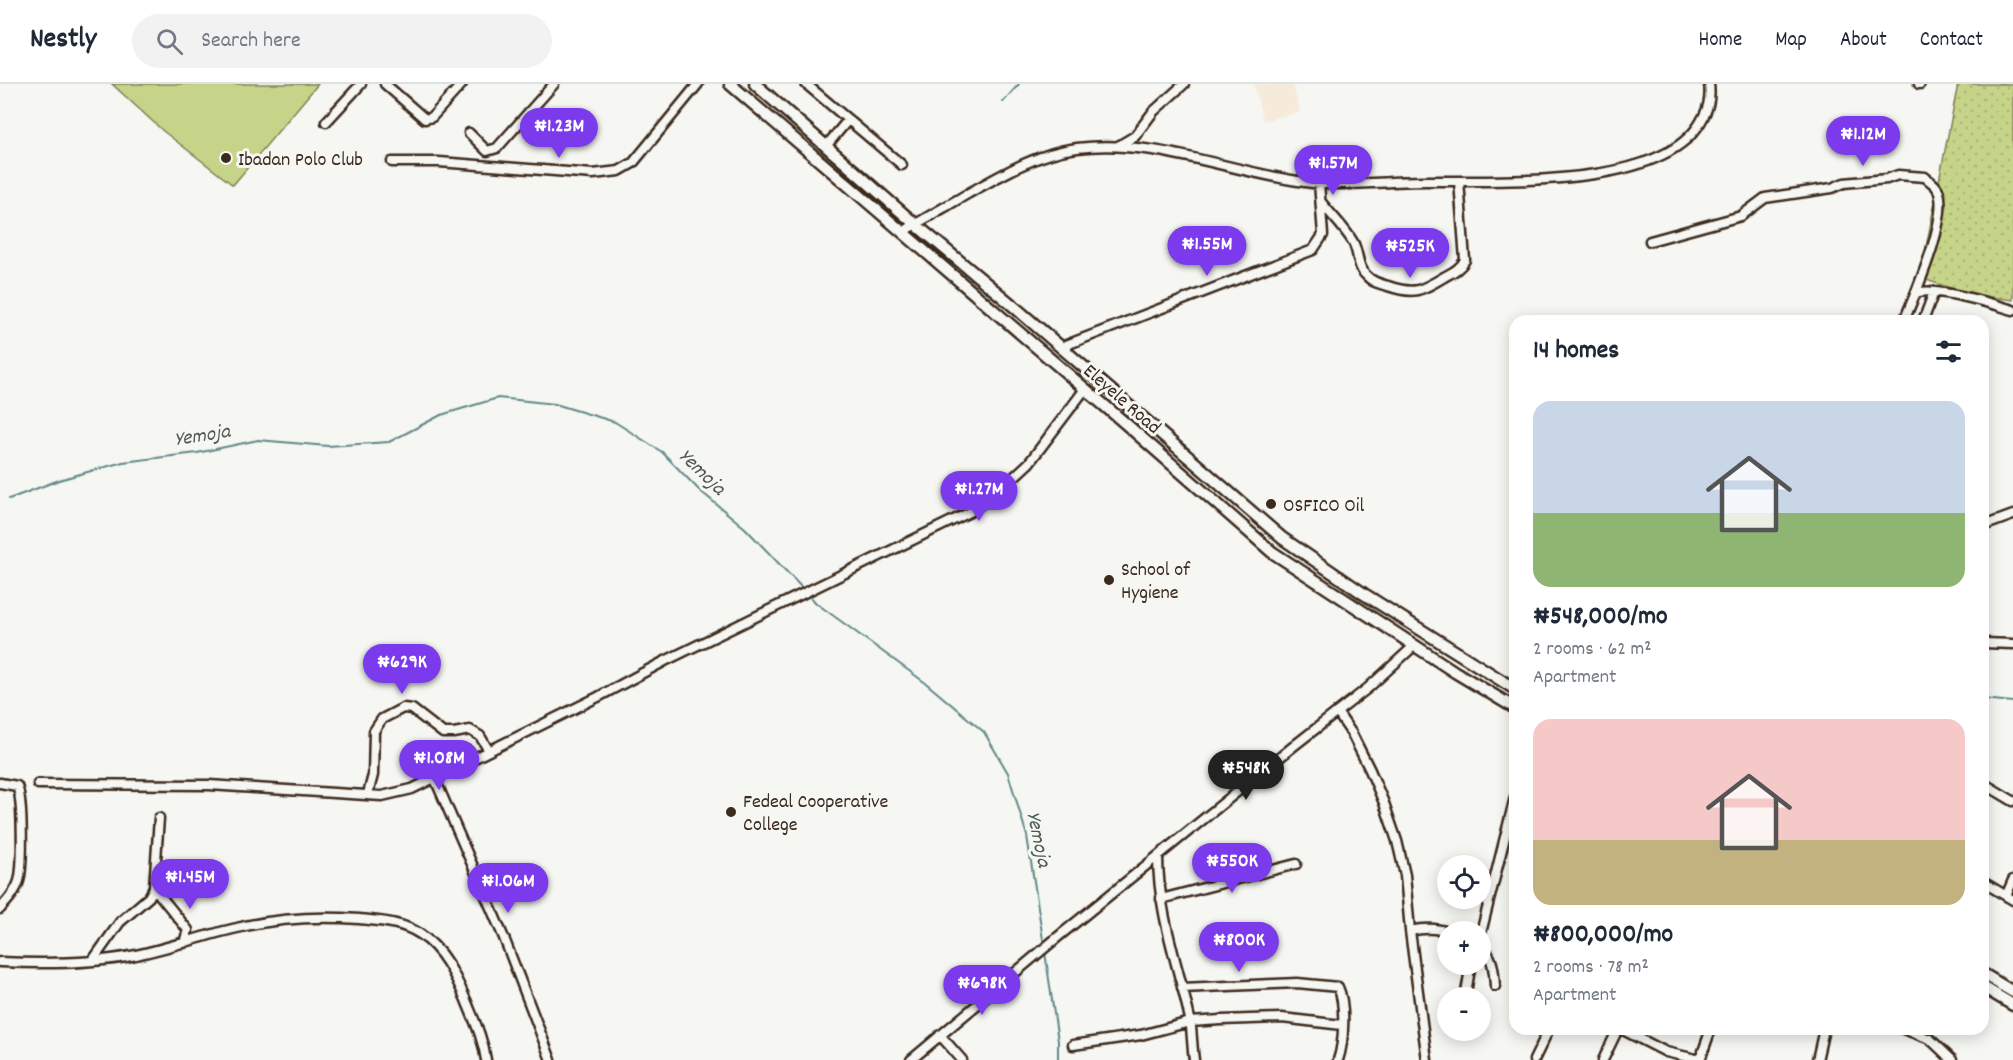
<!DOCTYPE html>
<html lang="en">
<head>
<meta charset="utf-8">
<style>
  :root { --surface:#fff; --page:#f2f2f3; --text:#1f2937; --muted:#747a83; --line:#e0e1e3; --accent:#7c3aed }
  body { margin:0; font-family:Dekko,sans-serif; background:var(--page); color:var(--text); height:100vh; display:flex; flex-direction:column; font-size:22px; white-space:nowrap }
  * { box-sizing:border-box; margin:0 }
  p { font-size:20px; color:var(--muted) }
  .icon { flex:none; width:33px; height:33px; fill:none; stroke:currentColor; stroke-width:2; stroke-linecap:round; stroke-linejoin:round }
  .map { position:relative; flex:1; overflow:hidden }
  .drawer { position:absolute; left:1509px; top:231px; width:480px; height:720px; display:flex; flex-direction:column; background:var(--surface); border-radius:18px; box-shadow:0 3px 15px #0003 }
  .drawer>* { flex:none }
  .tools { position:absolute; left:1437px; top:771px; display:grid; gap:12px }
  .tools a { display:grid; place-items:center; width:54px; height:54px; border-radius:50%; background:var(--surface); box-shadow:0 3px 15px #0003; font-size:30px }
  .price { position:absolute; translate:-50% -51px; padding:0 14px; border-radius:21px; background:var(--accent); color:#fff; font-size:20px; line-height:39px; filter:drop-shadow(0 2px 3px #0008) }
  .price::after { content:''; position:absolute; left:50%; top:36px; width:18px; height:14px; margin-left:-9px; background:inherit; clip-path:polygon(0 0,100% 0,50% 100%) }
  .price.current { background:#222; color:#fff }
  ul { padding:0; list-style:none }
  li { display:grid; align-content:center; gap:12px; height:318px; padding:0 24px }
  li span { display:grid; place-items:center; height:186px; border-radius:18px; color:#555 }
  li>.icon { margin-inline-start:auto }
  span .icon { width:108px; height:108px; fill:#fffc; stroke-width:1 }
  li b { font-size:26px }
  h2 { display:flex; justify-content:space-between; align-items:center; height:72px; padding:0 24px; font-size:26px }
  header { display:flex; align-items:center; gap:36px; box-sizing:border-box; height:84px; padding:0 30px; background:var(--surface); border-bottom:2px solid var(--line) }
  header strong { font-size:28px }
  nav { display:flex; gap:33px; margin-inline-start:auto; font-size:21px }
  .search { width:420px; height:54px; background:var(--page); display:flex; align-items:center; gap:15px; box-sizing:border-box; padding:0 21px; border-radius:33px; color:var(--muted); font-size:22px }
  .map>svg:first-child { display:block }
  .built { fill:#f6eadb }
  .green { fill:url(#green-dots); stroke:#807f53; stroke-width:1.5 }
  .pitch { fill:#c5d488; stroke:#807f53; stroke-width:1.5 }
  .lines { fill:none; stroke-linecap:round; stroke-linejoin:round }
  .stream { stroke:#608988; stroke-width:2 }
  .minor-casing { stroke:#3b2a1e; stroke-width:13 }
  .major-casing { stroke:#3b2a1e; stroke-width:15 }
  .minor { stroke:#f6f6f2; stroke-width:8 }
  .major { stroke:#f6f6f2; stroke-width:10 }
  .poi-dot { fill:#3b2a1e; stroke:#f6f6f2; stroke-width:2 }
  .labels { text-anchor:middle; stroke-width:6; stroke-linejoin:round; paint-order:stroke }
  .poi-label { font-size:20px; fill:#3b2a1e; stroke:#f6f6f2; text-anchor:start }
  .street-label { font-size:20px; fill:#3b2a1e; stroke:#f6f6f2 }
  .water-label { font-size:21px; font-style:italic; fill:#4d5a53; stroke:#f6f6f2 }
</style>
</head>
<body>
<header>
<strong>Nestly</strong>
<div class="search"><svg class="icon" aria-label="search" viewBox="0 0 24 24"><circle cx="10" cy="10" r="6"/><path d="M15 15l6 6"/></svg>Search here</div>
<nav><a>Home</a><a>Map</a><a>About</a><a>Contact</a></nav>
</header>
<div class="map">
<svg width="2013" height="976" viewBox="0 0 2013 976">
  <defs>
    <pattern id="green-dots" width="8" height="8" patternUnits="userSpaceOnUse" patternTransform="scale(1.5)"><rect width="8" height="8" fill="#c5d488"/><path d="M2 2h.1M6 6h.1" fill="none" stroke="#aab675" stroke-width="1.8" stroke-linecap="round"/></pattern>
  </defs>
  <rect width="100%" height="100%" fill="#f6f6f2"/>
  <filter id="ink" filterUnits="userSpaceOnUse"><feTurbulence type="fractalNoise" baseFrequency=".0167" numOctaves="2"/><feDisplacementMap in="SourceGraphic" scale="12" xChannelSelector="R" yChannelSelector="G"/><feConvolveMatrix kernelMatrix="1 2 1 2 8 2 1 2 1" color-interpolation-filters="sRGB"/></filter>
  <g filter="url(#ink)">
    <path class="built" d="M 1254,0 L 1293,0 L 1300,28 L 1263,37 Z"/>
    <path class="green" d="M 1958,0 L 2013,0 L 2013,216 L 1969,210 L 1920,194 Z"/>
    <path class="pitch" d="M 112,0 L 318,0 L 233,101 L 163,47 Z"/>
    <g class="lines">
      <path class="stream" d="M 1003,18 L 1019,0
        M 9,415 L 59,396 L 123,378 L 197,369 L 258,356 L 328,362 L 389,358 L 441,331 L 498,314 L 555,320 L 615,338 L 662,368 L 698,405 L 745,444 L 805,507
        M 809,511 L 816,519 L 927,600 L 984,648 L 1008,689 L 1027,752 L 1044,862
        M 1983,615 L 2013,618
        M 1045,868 L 1058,957 L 1058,976"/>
      <g class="minor-casing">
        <path id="minor" d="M 385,0 L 425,35 L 432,33 L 462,0
          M 806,0 L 902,81
          M 1919,0 L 1920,0
          M 326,38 L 361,0
          M 469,49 L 487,67 L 497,64 L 554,0
          M 827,61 L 848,36
          M 1118,62 L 1135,52 L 1153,28 L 1184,0
          M 392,78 L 439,78 L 593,90 L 619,87 L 633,79 L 698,0
          M 1321,118 C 1331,131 1345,144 1353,158 C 1359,169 1357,184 1367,192 C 1372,198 1380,200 1388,202 C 1414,211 1421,207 1444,193 C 1453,188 1460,185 1465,176 L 1459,97
          M 903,148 C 925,134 947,122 969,109 C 1003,90 1038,69 1077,64 C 1154,54 1229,88 1305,98 C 1341,103 1389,97 1427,97 C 1497,96 1660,106 1700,39 C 1708,26 1711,15 1709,0
          M 1650,157 L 1741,132 L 1765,114 L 1832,104 L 1844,99 L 1887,95 L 1898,91 L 1925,93 C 1929,97 1936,100 1938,106 C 1950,132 1915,210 1904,237
          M 1914,213 L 1916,209 C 1934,202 1993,220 2013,226
          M 1923,237 L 1934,208
          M 1061,263 L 1313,166 L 1323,151 L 1319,99
          M 1983,442 L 2013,431
          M 1983,559 L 2013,560
          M 1337,628 L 1352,650 L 1370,686 L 1384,719 L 1397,757 L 1405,791 L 1410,847 L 1427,976
          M 435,695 L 504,854 L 551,976
          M 0,699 L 17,702 C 23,715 23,783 19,797 C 16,808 7,817 0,825
          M 1983,699 L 2013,717
          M 38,700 L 209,701 L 382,712 L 412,705 L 598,613 L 665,577 L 970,428 L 1002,404 L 1029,379 L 1085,305
          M 368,710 L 373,691 L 374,647 L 382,635 L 403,624 L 412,625 L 443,649 L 454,649 L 470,646 L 480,652 L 489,667
          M 1158,772 C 1158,829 1178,881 1190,935 C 1192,948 1192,962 1194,976
          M 1983,798 L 2013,816
          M 154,804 L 188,846 L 184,859
          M 2006,812 L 2013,796
          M 1161,815 L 1296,780
          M 1410,847 C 1423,844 1435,843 1448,848
          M 1480,853 L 1515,713
          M 1480,861 C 1493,871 1494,886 1495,902
          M 93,876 L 120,838 L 149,813 L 154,804 L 159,734
          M 0,878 C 43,880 89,880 131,872 C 167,865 201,852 237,844 C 277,834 318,832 359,835 C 379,837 402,838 420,850 C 443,865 455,891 466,916 C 474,936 483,954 486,976
          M 1182,904 L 1297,899 L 1338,903 C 1346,920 1344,959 1338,976
          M 1465,914 L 1471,880
          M 1621,945 L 1666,968 L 1700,976
          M 1903,945 L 1930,955 L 1952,976
          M 940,951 L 962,976
          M 1073,961 L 1141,951 L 1190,938 L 1221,936 L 1282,934 L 1342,941
          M 911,976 L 1059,852 L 1295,661 L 1368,604 L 1415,561
          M 1534,976 L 1549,945
          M 1603,976 L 1618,945
          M 1700,976 L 1711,945
          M 1817,976 L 1824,945"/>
      </g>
      <g class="major-casing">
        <path id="major" d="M 730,0 L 1126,340 L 1272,468 L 1455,588 L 1515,624
          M 755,0 L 915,140 L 1011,220 L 1282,454 L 1364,510 L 1515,605
          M 1983,890 L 2013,908
          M 1983,903 L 2013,921"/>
      </g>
      <use href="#minor" class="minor"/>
      <use href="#major" class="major"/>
    </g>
  </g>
  <g class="poi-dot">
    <circle cx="226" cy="74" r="6"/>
    <circle cx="1271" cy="420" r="6"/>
    <circle cx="1109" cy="496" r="6"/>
    <circle cx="731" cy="728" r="6"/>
  </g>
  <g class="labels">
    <g class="poi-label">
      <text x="238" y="81">Ibadan Polo Club</text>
      <text x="1283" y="427">OSFICO Oil</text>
      <text x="1121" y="491">School of<tspan x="1121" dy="23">Hygiene</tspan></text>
      <text x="743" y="723">Fedeal Cooperative<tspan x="743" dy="23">College</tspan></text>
    </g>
    <g class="street-label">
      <text transform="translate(1123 314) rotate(41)" y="7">Eleyele Road</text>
    </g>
    <g class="water-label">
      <text transform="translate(202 350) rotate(-9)" y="7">Yemoja</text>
      <text transform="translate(703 387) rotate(44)" y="7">Yemoja</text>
      <text transform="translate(1040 755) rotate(78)" y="7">Yemoja</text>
    </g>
  </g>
</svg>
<div class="tools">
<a><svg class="icon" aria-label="locate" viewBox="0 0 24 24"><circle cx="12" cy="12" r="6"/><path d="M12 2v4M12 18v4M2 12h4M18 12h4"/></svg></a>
<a>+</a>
<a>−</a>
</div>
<b class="price" style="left:559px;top:75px">₦1.23M</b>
<b class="price" style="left:1863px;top:83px">₦1.12M</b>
<b class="price" style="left:1333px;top:112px">₦1.57M</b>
<b class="price" style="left:1207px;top:193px">₦1.55M</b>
<b class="price" style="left:1410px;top:195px">₦525K</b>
<b class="price" style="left:979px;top:438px">₦1.27M</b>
<b class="price" style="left:402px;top:611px">₦629K</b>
<b class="price" style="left:439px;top:707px">₦1.08M</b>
<b class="price current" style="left:1246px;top:717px">₦548K</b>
<b class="price" style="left:1232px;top:810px">₦550K</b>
<b class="price" style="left:190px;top:826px">₦1.45M</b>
<b class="price" style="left:508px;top:830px">₦1.06M</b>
<b class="price" style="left:1239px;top:889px">₦800K</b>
<b class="price" style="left:982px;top:932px">₦698K</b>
<section class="drawer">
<h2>14 homes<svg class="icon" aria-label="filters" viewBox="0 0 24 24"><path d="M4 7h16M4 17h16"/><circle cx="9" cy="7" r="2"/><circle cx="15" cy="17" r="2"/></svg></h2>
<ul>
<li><span style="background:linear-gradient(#c9d6e8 60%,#8fb573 0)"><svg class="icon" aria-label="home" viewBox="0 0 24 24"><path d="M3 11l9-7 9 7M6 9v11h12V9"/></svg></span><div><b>₦548,000/mo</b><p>2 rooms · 62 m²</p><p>Apartment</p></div></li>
<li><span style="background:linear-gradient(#f6c9c9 65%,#c2b280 0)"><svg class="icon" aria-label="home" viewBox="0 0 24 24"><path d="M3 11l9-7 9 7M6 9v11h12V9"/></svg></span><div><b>₦800,000/mo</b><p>2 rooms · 78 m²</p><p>Apartment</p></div></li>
</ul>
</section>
</div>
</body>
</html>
